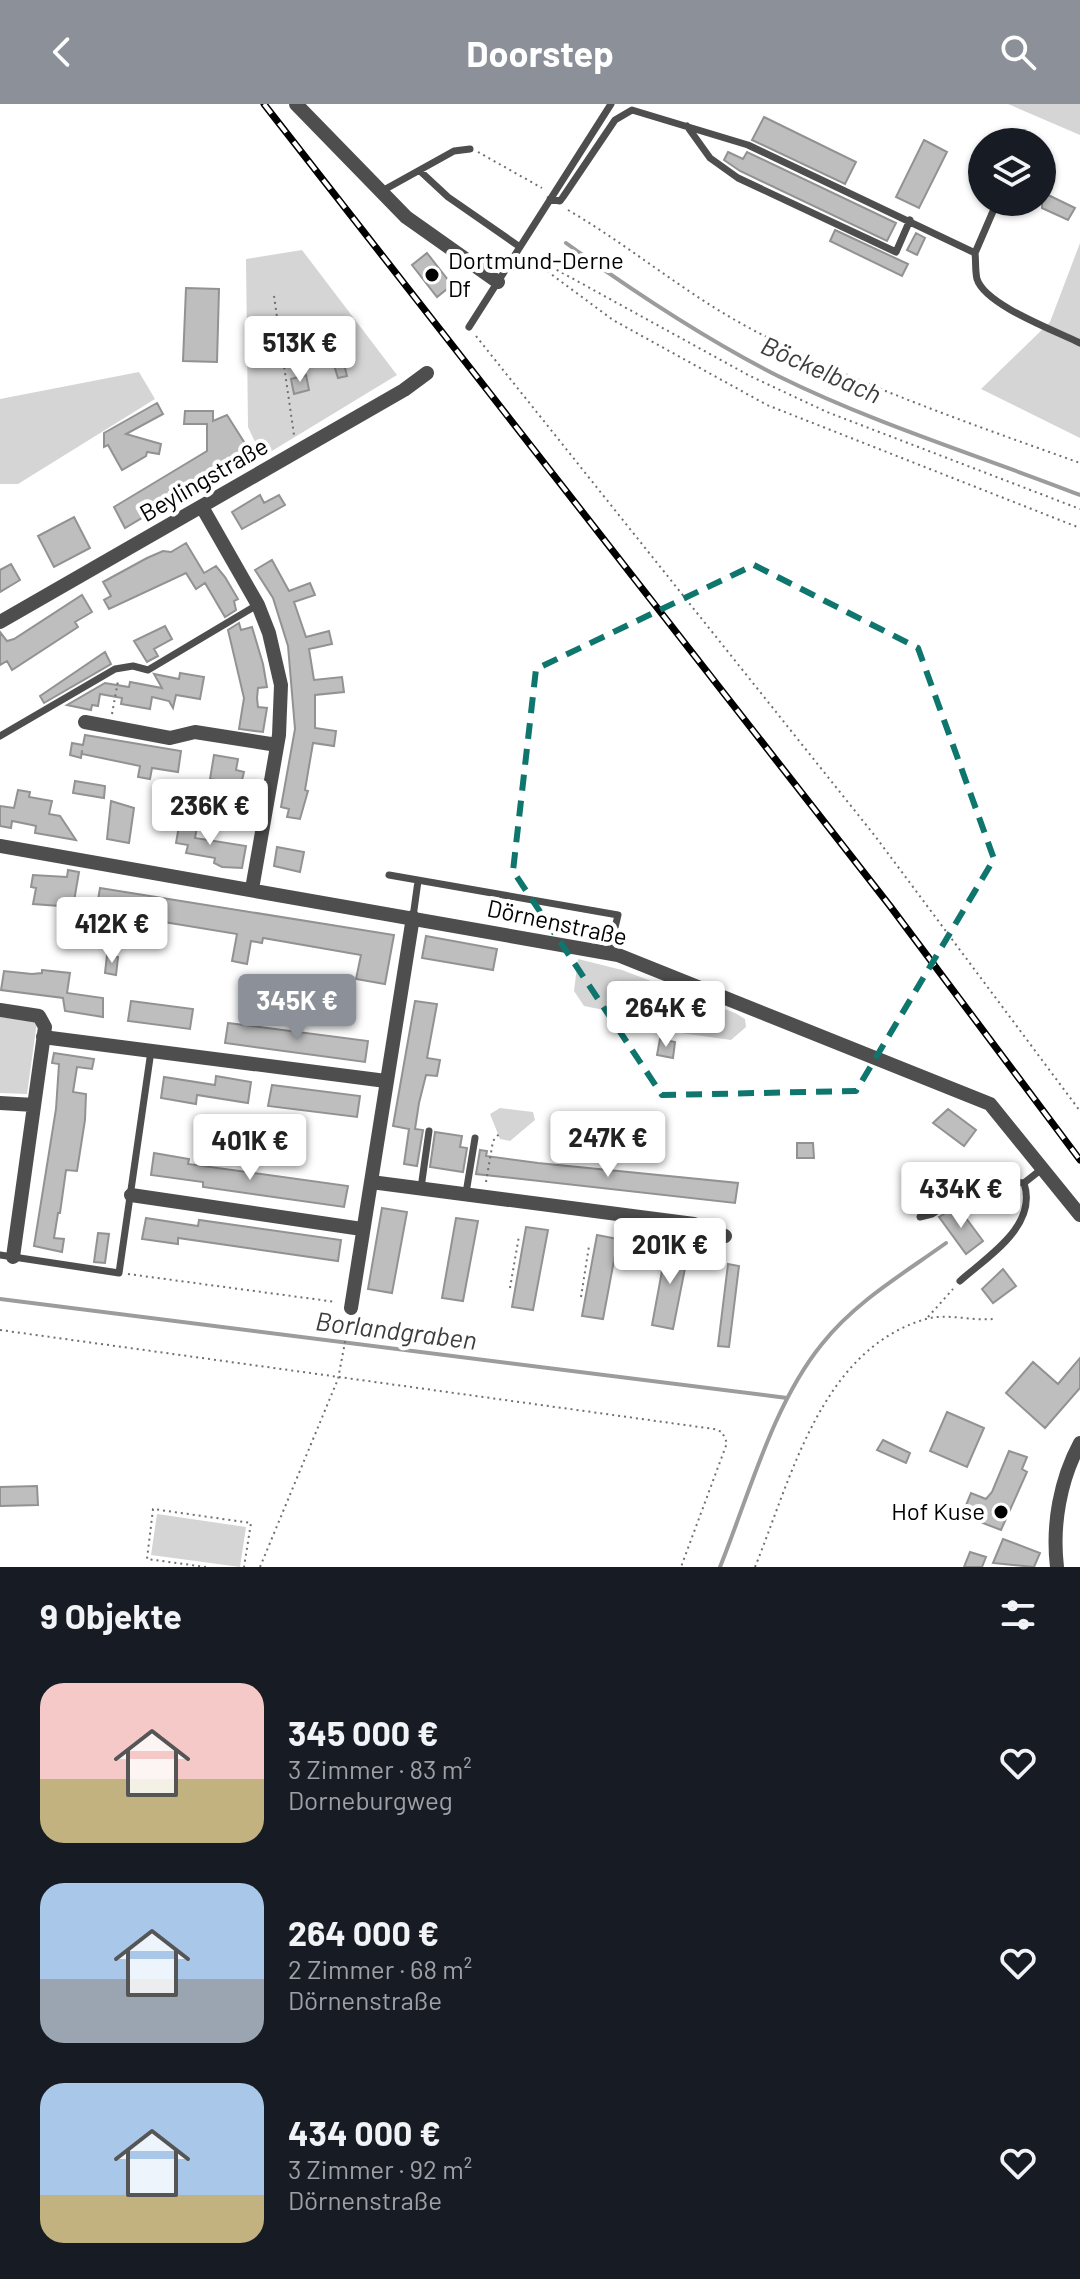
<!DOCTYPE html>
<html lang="de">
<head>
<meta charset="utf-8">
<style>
  :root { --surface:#171b24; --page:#20242c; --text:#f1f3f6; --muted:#9ea1a6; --accent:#8c9099 }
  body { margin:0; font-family:Barlow,sans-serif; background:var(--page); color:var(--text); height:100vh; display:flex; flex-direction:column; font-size:30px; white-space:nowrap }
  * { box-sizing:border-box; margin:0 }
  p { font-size:26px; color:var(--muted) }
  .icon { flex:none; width:44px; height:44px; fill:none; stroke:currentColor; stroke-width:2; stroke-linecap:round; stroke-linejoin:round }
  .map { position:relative; height:1463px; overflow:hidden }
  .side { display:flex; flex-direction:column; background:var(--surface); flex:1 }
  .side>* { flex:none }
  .fabs { position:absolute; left:968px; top:24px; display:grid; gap:16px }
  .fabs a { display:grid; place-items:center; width:88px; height:88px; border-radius:50%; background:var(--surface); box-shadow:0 2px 6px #0004; font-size:40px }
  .price { position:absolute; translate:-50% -68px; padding:0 18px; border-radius:8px; background:#fff; color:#222; font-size:26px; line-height:52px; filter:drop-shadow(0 2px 4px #0008) }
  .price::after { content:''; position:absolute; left:50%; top:48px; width:24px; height:18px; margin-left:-12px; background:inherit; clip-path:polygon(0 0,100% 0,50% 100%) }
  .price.on { background:var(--accent); color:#fff }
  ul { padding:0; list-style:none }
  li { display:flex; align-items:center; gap:24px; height:200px; padding:0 40px }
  li span { display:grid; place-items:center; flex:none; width:224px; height:160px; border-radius:24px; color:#555 }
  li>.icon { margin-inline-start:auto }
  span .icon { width:96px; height:96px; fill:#fffc; stroke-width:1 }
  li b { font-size:34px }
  h2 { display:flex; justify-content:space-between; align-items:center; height:96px; padding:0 40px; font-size:34px }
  header { display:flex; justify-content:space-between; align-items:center; height:104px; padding:0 40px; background:var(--accent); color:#fff; font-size:36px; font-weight:700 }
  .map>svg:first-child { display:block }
  .green { fill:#d5d5d5 }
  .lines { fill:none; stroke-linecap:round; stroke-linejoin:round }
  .stream { stroke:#9c9c9c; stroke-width:4 }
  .building { fill:#bebebe; stroke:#929292; stroke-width:2 }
  .path { stroke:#707070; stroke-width:2; stroke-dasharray:2 4; stroke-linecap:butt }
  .lane { stroke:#4e4e4e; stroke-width:7 }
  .street { stroke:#4e4e4e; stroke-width:14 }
  .rail-casing { stroke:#000; stroke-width:7 }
  .rail { stroke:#fff; stroke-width:4; stroke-dasharray:12; stroke-linecap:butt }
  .marked { fill:none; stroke:#0f766e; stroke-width:6; stroke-dasharray:16 10; stroke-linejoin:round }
  .poi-dot { fill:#000; stroke:#fff; stroke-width:3 }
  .labels { text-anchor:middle; stroke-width:8; stroke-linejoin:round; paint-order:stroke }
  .poi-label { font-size:24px; fill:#000; stroke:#fff; text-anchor:start }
  .street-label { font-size:24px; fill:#000; stroke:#fff }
  .water-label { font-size:26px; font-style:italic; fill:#3d3d3d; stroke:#fff }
</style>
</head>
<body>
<header><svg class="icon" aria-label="back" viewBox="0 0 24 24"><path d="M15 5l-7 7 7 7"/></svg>Doorstep<svg class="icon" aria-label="search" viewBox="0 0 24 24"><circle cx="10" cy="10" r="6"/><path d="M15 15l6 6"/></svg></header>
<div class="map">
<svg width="1080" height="1463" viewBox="0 0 1080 1463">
  <rect width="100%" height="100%" fill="#fff"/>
  <path class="green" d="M 1008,0 L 1080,0 L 1080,31 Z
    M 1080,139 L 1080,334 L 981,285 L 1050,218 Z
    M 302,146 L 397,271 L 262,353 L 248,323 L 246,155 Z
    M 139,268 L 155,295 L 18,380 L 0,380 L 0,295 Z
    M 578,855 L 622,866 L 735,909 L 745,915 L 746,923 L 731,936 L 645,924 L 625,910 L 584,902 L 574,887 Z
    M 0,913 L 37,918 L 27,990 L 0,989 Z
    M 500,1004 L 533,1008 L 535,1016 L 510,1037 L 500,1035 L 490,1010 Z
    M 157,1410 L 246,1423 L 240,1463 L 151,1451 Z"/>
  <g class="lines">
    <path class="stream" d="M 566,139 C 634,188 703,234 778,272 C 875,320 980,352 1080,391
      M 0,1195 L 787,1294
      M 720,1463 C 749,1391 773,1300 822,1240 C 855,1198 903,1170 946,1139"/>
  </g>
  <path class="building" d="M 764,13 L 856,58 L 845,80 L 752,36 Z
    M 924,36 L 947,48 L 919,104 L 896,93 Z
    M 728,48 L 743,55 L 747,48 L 896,119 L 887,137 L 740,67 L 724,56 Z
    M 1042,88 L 1075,104 L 1068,116 L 1042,104 Z
    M 835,126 L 908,160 L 902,172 L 830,137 Z
    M 916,129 L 925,134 L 917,151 L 907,146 Z
    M 427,149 L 452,181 L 437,193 L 412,161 Z
    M 186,184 L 219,185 L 217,258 L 183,257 Z
    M 339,240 L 347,272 L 338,274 L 328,242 Z
    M 306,271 L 309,286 L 294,290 L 291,275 Z
    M 157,299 L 163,310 L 126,330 L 161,340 L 159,350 L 147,348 L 146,352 L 122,366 L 108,341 L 104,343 L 104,329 Z
    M 185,307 L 213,307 L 213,317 L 227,311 L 251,349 L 125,424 L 114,403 L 207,347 L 207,320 L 184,320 Z
    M 260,391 L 264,399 L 279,391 L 285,401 L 242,425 L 232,408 Z
    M 74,413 L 90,444 L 54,463 L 38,432 Z
    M 186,439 L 204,469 L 216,462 L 225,473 L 238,495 L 234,497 L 236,506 L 225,513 L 205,479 L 196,485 L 186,469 L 109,505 L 104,496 L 111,492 L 103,478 L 147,454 L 163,447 L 171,448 Z
    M 272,456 L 289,487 L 310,479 L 315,491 L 294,498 L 306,533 L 329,527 L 332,540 L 309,545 L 314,576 L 342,573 L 344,588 L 315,591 L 315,624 L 336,627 L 334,642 L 313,639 L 305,686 L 308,687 L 300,715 L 287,713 L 289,705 L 281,703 L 295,625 L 288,542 L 273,494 L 255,466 Z
    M 11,460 L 20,476 L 0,488 L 0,466 Z
    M 82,491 L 92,508 L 75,518 L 78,523 L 12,566 L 7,557 L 0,561 L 0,528 L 7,537 L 14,535 Z
    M 239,519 L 241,526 L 252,523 L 263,560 L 267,583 L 258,584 L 257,594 L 258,603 L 267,604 L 263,628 L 239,625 L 244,594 L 228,526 Z
    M 165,522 L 172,535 L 154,545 L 158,552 L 147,558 L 134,537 Z
    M 105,548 L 111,560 L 44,599 L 40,592 Z
    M 180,569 L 204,573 L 200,595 L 176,591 L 173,604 L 169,597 L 152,593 L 150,605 L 121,600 L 122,594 L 100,590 L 98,602 L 92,601 L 91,606 L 67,601 L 105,579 L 129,583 L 130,578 L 162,584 L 154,570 L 179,575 Z
    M 85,631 L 181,647 L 178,668 L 152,664 L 150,675 L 138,673 L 140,662 L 82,650 L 82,646 L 81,654 L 70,651 L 72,639 L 83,641 Z
    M 214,651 L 238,655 L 236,666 L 244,668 L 241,680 L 210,675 Z
    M 75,677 L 105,682 L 104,694 L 73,689 Z
    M 237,684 L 255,687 L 252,705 L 234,702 Z
    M 18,686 L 30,688 L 29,693 L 52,697 L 49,710 L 60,712 L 76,736 L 35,729 L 36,722 L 32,721 L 12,717 L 11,724 L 0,722 L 0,702 L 14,704 Z
    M 111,697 L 134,704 L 129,739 L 107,735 Z
    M 180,716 L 198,719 L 195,734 L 246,742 L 242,764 L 222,763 L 214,759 L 215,754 L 186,749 L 188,741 L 176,739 Z
    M 277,743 L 304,748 L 300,768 L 274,762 Z
    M 68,766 L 79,768 L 73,803 L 33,800 L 36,784 L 31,783 L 33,771 L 67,773 Z
    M 100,784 L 394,831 L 385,880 L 356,875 L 361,851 L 263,834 L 262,839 L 251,837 L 247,860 L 232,857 L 237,830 L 164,818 L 157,819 L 156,827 L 144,825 L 145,817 L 96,808 Z
    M 74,806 L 92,809 L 90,821 L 72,818 Z
    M 426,832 L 497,845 L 493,866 L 422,854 Z
    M 107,851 L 118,853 L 116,871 L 105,869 Z
    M 42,866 L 70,869 L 67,889 L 103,894 L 103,913 L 65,907 L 63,894 L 1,886 L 4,867 L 32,870 L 42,869 Z
    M 131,897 L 193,905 L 190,925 L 128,917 Z
    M 415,897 L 437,900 L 427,954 L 440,956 L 437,972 L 426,971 L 419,999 L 415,1025 L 423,1026 L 417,1062 L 404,1060 L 409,1025 L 393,1022 Z
    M 228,919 L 368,937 L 365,958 L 225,939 Z
    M 660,935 L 675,938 L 673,954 L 657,951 Z
    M 54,949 L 94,955 L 92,965 L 77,963 L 73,988 L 86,990 L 85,1016 L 77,1067 L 66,1066 L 60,1109 L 58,1109 L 54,1134 L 64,1135 L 62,1148 L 34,1142 L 56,1005 L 59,960 L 52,959 Z
    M 216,972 L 251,978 L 248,999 L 197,991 L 196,1000 L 161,994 L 164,973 L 215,981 Z
    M 272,981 L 360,992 L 357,1013 L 268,1002 Z
    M 948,1005 L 976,1026 L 964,1042 L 933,1019 Z
    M 435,1028 L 462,1032 L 460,1043 L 467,1044 L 463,1068 L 430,1063 Z
    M 797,1039 L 813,1039 L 814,1054 L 797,1054 Z
    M 480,1046 L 487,1047 L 486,1052 L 538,1059 L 738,1079 L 735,1099 L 476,1070 Z
    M 154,1049 L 189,1055 L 188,1060 L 348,1082 L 344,1103 L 203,1083 L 203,1078 L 151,1071 Z
    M 957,1102 L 983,1137 L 966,1150 L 939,1113 Z
    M 382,1104 L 407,1108 L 392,1189 L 368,1185 Z
    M 146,1114 L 198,1122 L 199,1116 L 341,1136 L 338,1157 L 178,1134 L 178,1140 L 142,1135 Z
    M 456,1114 L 478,1117 L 463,1197 L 442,1194 Z
    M 526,1123 L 548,1126 L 533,1206 L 512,1203 Z
    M 98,1129 L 109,1130 L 105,1159 L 94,1158 Z
    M 597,1131 L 618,1135 L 603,1215 L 582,1212 Z
    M 667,1140 L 689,1144 L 673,1225 L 652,1221 Z
    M 728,1160 L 739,1162 L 729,1243 L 718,1242 Z
    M 1003,1165 L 1016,1182 L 993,1199 L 982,1185 Z
    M 1080,1254 L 1080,1284 L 1045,1324 L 1006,1289 L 1033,1258 L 1058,1280 Z
    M 947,1308 L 984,1324 L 967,1363 L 930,1347 Z
    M 883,1336 L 910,1349 L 906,1359 L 877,1346 Z
    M 1009,1347 L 1027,1353 L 1022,1365 L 1027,1368 L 1001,1426 L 962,1411 L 971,1389 L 986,1395 L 992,1388 Z
    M 37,1382 L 38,1401 L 0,1402 L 0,1383 Z
    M 1003,1435 L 1040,1449 L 1034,1463 L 993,1459 Z
    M 970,1448 L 986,1453 L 982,1463 L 964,1463 Z"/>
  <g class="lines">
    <path class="path" d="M 478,48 L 542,84
      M 568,106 C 628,141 681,186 742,220 C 848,278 966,318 1080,359
      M 528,153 L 613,216 L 767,301 L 1080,424
      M 540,160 L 548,161 L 750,272 L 827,308 L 1080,405
      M 274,192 L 294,331
      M 476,232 L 875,732 L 1080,1007
      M 112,610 L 118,577
      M 486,1078 L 493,1037 L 499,1030
      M 128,1170 L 336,1198
      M 510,1184 L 519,1132
      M 581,1193 L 589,1142
      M 928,1213 L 953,1185
      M 0,1226 L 714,1325 L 722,1328 L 727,1339 L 681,1463
      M 206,1463 L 147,1455 L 153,1405 L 251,1419 L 244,1463
      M 260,1463 L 338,1275 L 349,1217
      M 755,1463 C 791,1375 821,1245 926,1215 C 947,1209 971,1217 993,1215"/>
    <path class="lane" d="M 687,22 L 710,54 L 738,74 L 896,148 L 910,116
      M 1023,38 L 1025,33
      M 420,67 L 448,93 L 520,143
      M 382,87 L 454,47 L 470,45
      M 550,95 L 560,97 L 563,93 L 615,16 L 632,6 L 748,41 L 975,149 L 997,98
      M 975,149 C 976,157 975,167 977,175 C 985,201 1056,227 1080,239
      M 469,223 L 611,0
      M 0,632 L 115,565 L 133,562 L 148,566 L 257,501
      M 389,771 L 618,811 L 609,849
      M 413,813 L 418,777
      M 421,1084 L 429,1027
      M 466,1089 L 475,1034
      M 920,1113 L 932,1110 L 986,1076 L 1024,1079 L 1043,1064
      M 0,1151 L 119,1169 L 151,947
      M 960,1177 C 988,1152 1038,1122 1024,1079"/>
    <path class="street" d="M 296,0 L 406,113 L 498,178
      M 202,403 L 258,501 L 269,529 L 281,581 L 279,631 L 252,785
      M 0,518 L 404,286 L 427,269
      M 85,618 L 170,634 L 195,628 L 277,641
      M 0,742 L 618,851 L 990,1000 L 1080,1111
      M 0,906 L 39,912 L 45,923 L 13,1153
      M 43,933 L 386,977
      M 0,999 L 34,1001
      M 371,1078 L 694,1120 L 725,1132
      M 131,1091 L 362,1125
      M 351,1204 L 413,813
      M 1057,1463 C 1052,1421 1060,1376 1080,1339"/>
    <g class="rail-casing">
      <path id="rail" d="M 264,0 L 890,802 L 1080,1056"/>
    </g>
    <use href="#rail" class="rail"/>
  </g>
  <path class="marked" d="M 754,461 L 918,544 L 994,755 L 856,987 L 662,991 L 513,767 L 536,565 Z"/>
  <g class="poi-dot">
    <circle cx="432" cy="171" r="8"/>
    <circle cx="1001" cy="1408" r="8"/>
  </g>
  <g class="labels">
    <g class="poi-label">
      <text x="448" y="165">Dortmund-Derne<tspan x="448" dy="28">Df</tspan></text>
      <text x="985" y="1416" text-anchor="end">Hof Kuse</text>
    </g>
    <g class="street-label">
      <text transform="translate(204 376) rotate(-30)" y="8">Beylingstraße</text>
      <text transform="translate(557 819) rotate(12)" y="8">Dörnenstraße</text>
    </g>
    <g class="water-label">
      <text transform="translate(821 266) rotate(24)" y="9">Böckelbach</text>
      <text transform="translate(396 1227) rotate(7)" y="9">Borlandgraben</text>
    </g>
  </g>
</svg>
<div class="fabs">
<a><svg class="icon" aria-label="layers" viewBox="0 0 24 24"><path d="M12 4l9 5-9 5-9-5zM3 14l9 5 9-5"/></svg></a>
</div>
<b class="price" style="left:300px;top:280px">513K €</b>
<b class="price" style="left:210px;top:743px">236K €</b>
<b class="price" style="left:112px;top:861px">412K €</b>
<b class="price on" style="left:297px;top:938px">345K €</b>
<b class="price" style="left:666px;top:945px">264K €</b>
<b class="price" style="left:608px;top:1075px">247K €</b>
<b class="price" style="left:250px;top:1078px">401K €</b>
<b class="price" style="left:961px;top:1126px">434K €</b>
<b class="price" style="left:670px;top:1182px">201K €</b>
</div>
<section class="side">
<h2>9 Objekte<svg class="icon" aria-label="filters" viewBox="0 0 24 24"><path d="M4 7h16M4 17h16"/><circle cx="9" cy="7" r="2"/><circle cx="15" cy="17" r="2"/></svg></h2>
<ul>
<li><span style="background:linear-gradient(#f6c9c9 60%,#c2b280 0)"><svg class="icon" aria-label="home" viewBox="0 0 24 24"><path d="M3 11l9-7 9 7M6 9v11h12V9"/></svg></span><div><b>345 000 €</b><p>3 Zimmer · 83 m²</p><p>Dorneburgweg</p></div><svg class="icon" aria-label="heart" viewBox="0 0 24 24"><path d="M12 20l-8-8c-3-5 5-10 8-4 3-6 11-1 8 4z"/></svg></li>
<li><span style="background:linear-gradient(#a9c7e8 60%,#9aa5b1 0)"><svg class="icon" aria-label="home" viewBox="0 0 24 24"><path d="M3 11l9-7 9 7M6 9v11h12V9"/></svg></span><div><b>264 000 €</b><p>2 Zimmer · 68 m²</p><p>Dörnenstraße</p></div><svg class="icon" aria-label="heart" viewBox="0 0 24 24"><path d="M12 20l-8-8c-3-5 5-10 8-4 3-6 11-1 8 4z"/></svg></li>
<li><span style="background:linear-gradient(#a9c7e8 70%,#c2b280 0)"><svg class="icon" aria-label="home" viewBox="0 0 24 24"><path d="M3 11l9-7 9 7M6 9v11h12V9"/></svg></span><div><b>434 000 €</b><p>3 Zimmer · 92 m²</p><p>Dörnenstraße</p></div><svg class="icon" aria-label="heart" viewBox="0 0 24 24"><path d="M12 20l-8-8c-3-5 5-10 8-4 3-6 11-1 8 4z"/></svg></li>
</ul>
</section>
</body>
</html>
